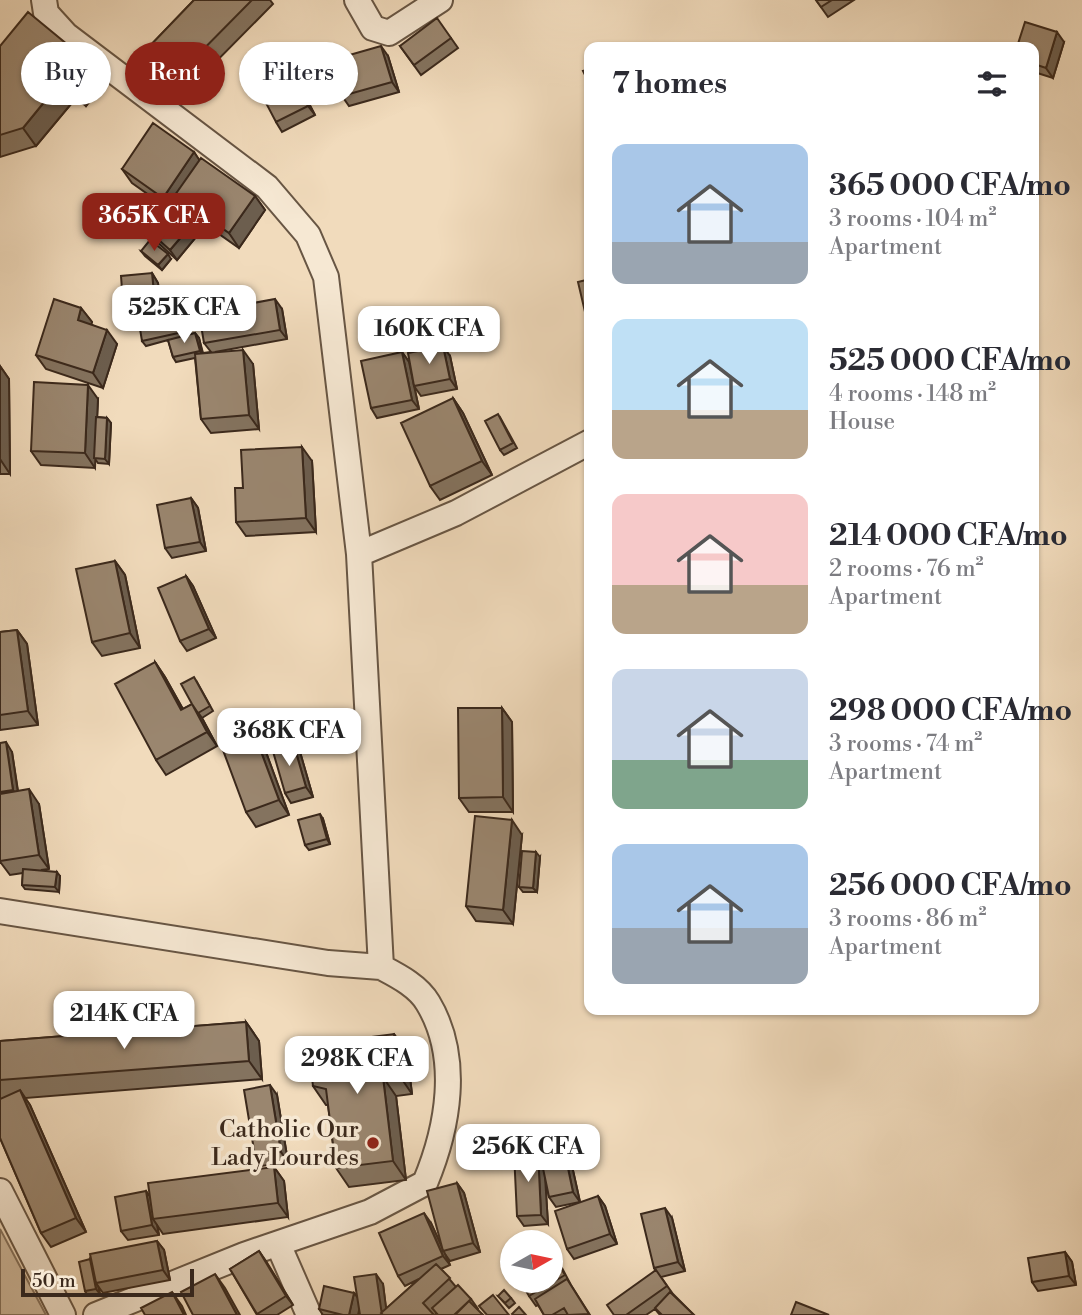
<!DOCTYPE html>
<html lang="en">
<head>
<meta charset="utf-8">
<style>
  :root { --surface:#fff; --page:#f7f7f7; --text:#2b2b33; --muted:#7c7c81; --accent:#8f2418 }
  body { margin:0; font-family:"Libre Bodoni",serif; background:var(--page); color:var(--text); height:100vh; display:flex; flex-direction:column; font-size:26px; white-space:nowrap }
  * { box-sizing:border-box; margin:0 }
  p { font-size:23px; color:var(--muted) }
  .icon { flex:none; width:38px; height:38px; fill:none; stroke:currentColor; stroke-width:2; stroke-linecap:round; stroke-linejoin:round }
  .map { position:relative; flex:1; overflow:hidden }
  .side { position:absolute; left:584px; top:42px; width:455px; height:973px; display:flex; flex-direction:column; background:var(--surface); border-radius:14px; box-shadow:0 2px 5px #0004 }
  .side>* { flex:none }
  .hud { position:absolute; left:21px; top:42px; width:458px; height:63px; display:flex; gap:14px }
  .needle { width:46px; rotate:81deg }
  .controls { position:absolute; left:500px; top:1230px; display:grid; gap:14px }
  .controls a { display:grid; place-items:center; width:63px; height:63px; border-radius:50%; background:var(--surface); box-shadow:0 2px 5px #0004; font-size:35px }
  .scale { position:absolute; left:21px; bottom:18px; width:173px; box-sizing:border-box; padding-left:7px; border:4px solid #3b291c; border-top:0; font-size:19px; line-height:24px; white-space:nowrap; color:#3b291c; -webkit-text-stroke:5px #f6e8d3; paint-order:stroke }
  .price { position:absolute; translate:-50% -60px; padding:0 16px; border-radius:14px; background:#fff; color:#222; font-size:23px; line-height:46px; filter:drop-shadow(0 2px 4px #0008) }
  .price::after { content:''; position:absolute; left:50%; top:42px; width:21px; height:16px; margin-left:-10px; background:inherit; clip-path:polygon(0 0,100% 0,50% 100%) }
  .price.selected { background:var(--accent); color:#fff }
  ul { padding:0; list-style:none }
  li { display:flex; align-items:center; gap:21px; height:175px; padding:0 28px }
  li span { display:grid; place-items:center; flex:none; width:196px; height:140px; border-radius:14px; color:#555 }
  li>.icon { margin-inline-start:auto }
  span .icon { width:84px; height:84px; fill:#fffc; stroke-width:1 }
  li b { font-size:30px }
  h2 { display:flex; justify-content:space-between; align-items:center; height:84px; padding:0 28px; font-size:30px }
  .chip { padding:0 24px; border-radius:32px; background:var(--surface); box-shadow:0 2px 5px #0004; font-size:24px; line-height:63px }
  .chip.selected { background:var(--accent); color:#fff }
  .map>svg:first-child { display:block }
  .pitch { fill:#d2bda1; stroke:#86735e; stroke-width:2 }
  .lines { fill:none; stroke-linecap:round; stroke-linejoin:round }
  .minor-casing { stroke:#685644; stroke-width:28 }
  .minor { stroke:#f6e8d3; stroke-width:24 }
  .wall { fill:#84735f; stroke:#3b291c; stroke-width:2 }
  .shaded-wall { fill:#6c5e4e; stroke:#3b291c; stroke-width:2 }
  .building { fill:#9a866f; stroke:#3b291c; stroke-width:2 }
  .poi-dot { fill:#8f2418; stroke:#f6e8d3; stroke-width:2.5 }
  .labels { text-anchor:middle; stroke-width:7; stroke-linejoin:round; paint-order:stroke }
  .poi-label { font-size:24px; fill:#3b291c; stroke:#f6e8d3; text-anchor:end }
</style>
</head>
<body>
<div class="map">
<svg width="1082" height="1315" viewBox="0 0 1082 1315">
  <rect width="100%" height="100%" fill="#f1dbbc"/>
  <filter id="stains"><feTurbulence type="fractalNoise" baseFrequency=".00286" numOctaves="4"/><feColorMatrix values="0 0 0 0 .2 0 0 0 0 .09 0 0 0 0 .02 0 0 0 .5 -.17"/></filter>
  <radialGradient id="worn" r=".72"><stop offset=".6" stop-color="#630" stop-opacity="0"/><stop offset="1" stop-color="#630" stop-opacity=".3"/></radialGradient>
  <path class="pitch" d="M 0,1229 L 46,1315 L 0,1315 Z"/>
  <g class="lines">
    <g class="minor-casing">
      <path id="minor" d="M 357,0 L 373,28 L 389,33 L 440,0
        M 359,554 L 456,513 L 590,442
        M 0,911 L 328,963 L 381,967 L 359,554 L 326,277 L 308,235 L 267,187 L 66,35 L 46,13 L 44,0
        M 0,1191 L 63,1315
        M 278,1244 L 309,1315
        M 96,1315 L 244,1255 L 370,1212 L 425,1183 C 448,1128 461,1058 428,1003 C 418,986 398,976 381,967"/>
    </g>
    <use href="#minor" class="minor"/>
  </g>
  <path class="wall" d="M 194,0 L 270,0 L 273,4 L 183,95 L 154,66 L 144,52 Z
    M 816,0 L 854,0 L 828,17 Z
    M 451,38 L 458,48 L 421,75 L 400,46 Z
    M 1064,42 L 1053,78 L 1034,72 L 1034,47 Z
    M 0,46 L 91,64 L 104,82 L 86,106 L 76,98 L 36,146 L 0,157 Z
    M 388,56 L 399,92 L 349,106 L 342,96 Z
    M 288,68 L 295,77 L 315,115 L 282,132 L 276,122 Z
    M 194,152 L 199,160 L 255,196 L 265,210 L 239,248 L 185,210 L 179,202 L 177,206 L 194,222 L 201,231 L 177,260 L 157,242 L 150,232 L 170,210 L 132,183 L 122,169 Z
    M 141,251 L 171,259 L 162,270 L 145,256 Z
    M 152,273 L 158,283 L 163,324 L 184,325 L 186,335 L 195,333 L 199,338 L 203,353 L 211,352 L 204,343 L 282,309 L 287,339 L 215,352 L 253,364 L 259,429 L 211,433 L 201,419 L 195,358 L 176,362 L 173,357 L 168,340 L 146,346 L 142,341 L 160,324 L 131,327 L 124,317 Z
    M 81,308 L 92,322 L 91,324 L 117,344 L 103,388 L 46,369 L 36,355 Z
    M 402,352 L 409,362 L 419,409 L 377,418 L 371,408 Z
    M 450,356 L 457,389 L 421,396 L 414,386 Z
    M 0,366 L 9,379 L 10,474 L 0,474 Z
    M 453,398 L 463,413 L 492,475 L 440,500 L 430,486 Z
    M 98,399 L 97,417 L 107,418 L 111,423 L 109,464 L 98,463 L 95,459 L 95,468 L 41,465 L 31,451 Z
    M 501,419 L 517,448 L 504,455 L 500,450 Z
    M 312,461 L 316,532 L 246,536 L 236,522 L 243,488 Z
    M 191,498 L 198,508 L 206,551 L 172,558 L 165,548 Z
    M 115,561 L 125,575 L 140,648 L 102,656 L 92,642 Z
    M 186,576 L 193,586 L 216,638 L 187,651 L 180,641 Z
    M 17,630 L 27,644 L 38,725 L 0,730 L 0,632 Z
    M 155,662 L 165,677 L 183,709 L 192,704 L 197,682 L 213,711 L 202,718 L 217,746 L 166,775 L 156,760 Z
    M 502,708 L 512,722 L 513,812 L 469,812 L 459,798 Z
    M 253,730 L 263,744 L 289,815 L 256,827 L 246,812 Z
    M 293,742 L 300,752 L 313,797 L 291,803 L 285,793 Z
    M 0,743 L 12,752 L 18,791 L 39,804 L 49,869 L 41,870 L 60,876 L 59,892 L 25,889 L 22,885 L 23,873 L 10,875 L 1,863 L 0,863 Z
    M 323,819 L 330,844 L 309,850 L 305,845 Z
    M 522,835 L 513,924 L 476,921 L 466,906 Z
    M 540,857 L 537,892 L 523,892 L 519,887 Z
    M 246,1022 L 259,1041 L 262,1079 L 25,1098 L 30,1105 L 86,1232 L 51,1247 L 41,1233 L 0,1138 L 0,1041 Z
    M 394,1034 L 407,1053 L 412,1094 L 396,1096 L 406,1180 L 349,1187 L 336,1168 L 328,1105 L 326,1105 L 313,1086 Z
    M 277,1095 L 288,1162 L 262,1166 L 255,1156 Z
    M 566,1139 L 580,1202 L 556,1207 L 549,1197 L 545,1178 L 548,1224 L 524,1226 L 517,1216 L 540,1155 Z
    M 274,1167 L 284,1181 L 288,1217 L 163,1234 L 157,1225 L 159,1235 L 128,1240 L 121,1231 L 146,1191 L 150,1197 Z
    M 457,1183 L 464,1193 L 480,1252 L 450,1261 L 445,1254 L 450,1265 L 441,1269 L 456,1287 L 471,1299 L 478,1309 L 477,1310 L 483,1315 L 437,1315 L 436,1314 L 435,1315 L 360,1315 L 359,1311 L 358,1315 L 323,1315 L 319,1309 L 354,1293 L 357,1296 L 383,1284 L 386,1309 L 419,1279 L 405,1286 L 398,1276 L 431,1223 L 442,1247 Z
    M 598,1196 L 605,1206 L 617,1244 L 574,1259 L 567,1249 Z
    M 672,1218 L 685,1271 L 661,1277 L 673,1294 L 694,1315 L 660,1315 L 655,1309 L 646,1315 L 614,1315 L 656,1271 L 654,1268 Z
    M 157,1241 L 164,1250 L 170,1280 L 103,1293 L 98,1286 L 100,1294 L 88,1296 L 85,1291 L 90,1259 L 92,1262 Z
    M 259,1251 L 293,1305 L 277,1315 L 257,1315 L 230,1269 Z
    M 1065,1252 L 1072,1262 L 1076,1285 L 1038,1291 L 1032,1282 Z
    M 555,1258 L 562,1268 L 571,1285 L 590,1315 L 544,1315 L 538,1305 L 536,1306 L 529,1296 Z
    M 498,1296 L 511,1298 L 515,1303 L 509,1308 Z"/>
  <path class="shaded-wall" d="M 1057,32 L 1064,42 L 1053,78 L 1046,68 Z
    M 381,46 L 388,56 L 399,92 L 392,82 Z
    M 91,64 L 104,82 L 86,106 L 73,87 Z
    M 288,68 L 295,77 L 315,115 L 308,106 Z
    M 63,79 L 76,98 L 36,146 L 23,128 Z
    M 194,152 L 204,167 L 175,195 L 179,202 L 173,212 L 163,198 Z
    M 255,196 L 265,210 L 239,248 L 229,233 Z
    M 194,222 L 201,231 L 177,260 L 170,250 Z
    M 168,254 L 171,259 L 162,270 L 158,265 Z
    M 152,273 L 158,283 L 163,324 L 156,314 Z
    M 275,299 L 282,309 L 287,339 L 280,330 Z
    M 81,308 L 92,322 L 88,334 L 78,320 Z
    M 180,320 L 184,325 L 186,336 L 183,332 Z
    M 107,330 L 117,344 L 103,388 L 93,373 Z
    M 195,333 L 199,338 L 203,356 L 200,351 Z
    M 443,346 L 450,356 L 457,389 L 450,379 Z
    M 243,350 L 253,364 L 259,429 L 249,415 Z
    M 402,352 L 409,362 L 419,409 L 412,400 Z
    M 0,366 L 9,379 L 10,474 L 0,459 Z
    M 88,385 L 98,399 L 95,468 L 85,453 Z
    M 453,398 L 463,413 L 492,475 L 482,461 Z
    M 107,418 L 111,423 L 109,464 L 105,459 Z
    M 302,447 L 312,461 L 316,532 L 306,518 Z
    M 191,498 L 198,508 L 206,551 L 200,542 Z
    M 115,561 L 125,575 L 140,648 L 130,633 Z
    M 186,576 L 193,586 L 216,638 L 209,629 Z
    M 17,630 L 27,644 L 38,725 L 28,711 Z
    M 155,662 L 165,677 L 191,724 L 181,710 Z
    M 192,704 L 202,718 L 217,746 L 207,732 Z
    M 502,708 L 512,722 L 513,812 L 503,797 Z
    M 253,730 L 263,744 L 289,815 L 279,800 Z
    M 6,742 L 12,752 L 19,800 L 13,790 Z
    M 293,742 L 300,752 L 313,797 L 306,787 Z
    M 29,789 L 39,804 L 49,869 L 39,855 Z
    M 320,814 L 323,819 L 330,844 L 327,839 Z
    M 512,820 L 522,835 L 513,924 L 503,910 Z
    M 536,852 L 540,857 L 537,892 L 533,888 Z
    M 57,872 L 60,876 L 59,892 L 55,887 Z
    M 246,1022 L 259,1041 L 262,1079 L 249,1061 Z
    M 394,1034 L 407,1053 L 412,1094 L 399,1075 Z
    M 383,1077 L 396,1096 L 406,1180 L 393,1161 Z
    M 270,1085 L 277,1095 L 288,1162 L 281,1152 Z
    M 20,1090 L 30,1105 L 86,1232 L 76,1218 Z
    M 560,1130 L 566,1139 L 580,1202 L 573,1192 Z
    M 538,1151 L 544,1160 L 548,1224 L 541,1215 Z
    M 274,1167 L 284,1181 L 288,1217 L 278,1203 Z
    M 457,1183 L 464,1193 L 480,1252 L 473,1243 Z
    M 146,1191 L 153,1201 L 153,1219 L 157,1225 L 159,1235 L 152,1225 Z
    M 598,1196 L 605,1206 L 617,1244 L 610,1234 Z
    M 665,1208 L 672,1218 L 685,1271 L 678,1262 Z
    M 424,1213 L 431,1223 L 450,1265 L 443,1256 Z
    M 157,1241 L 164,1250 L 170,1280 L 163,1270 Z
    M 259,1251 L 266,1261 L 293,1305 L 286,1296 Z
    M 1065,1252 L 1072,1262 L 1076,1285 L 1069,1276 Z
    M 90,1259 L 93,1264 L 96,1283 L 98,1286 L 100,1294 L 96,1289 Z
    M 215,1274 L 225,1288 L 240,1315 L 237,1315 Z
    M 376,1274 L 383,1284 L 387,1315 L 381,1314 Z
    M 172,1292 L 182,1306 L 186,1315 L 184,1315 Z
    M 354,1293 L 361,1302 L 358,1315 L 349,1315 Z"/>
  <path class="building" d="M 194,0 L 252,0 L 173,80 L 144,52 Z
    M 816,0 L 832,0 L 821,7 Z
    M 28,12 L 91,64 L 73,87 L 63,79 L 23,128 L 0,135 L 0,46 Z
    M 437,18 L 451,38 L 414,65 L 400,46 Z
    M 1025,22 L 1057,32 L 1046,68 L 1034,64 L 1034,47 L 1017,47 Z
    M 381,46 L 392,82 L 342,96 L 332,60 Z
    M 288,68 L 308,106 L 276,122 L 256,84 Z
    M 590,69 L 590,85 L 583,71 Z
    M 153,123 L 194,152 L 163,198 L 122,169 Z
    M 201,158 L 255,196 L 229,233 L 175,195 Z
    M 175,204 L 194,222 L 170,250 L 150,232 Z
    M 150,240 L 168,254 L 158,265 L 141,251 Z
    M 152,273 L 156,314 L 124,317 L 121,276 Z
    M 590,279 L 590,329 L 589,329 L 578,282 Z
    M 54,299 L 81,308 L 78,320 L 107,330 L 93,373 L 36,355 Z
    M 275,299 L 280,330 L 204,343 L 199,313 Z
    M 180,320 L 183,332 L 142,341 L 140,329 Z
    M 195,333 L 200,351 L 173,357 L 168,340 Z
    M 443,346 L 450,379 L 414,386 L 408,353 Z
    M 243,350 L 249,415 L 201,419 L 195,354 Z
    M 402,352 L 412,400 L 371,408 L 361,361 Z
    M 34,382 L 88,385 L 85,453 L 31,451 Z
    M 453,398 L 482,461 L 430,486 L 401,423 Z
    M 498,414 L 513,443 L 500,450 L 485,421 Z
    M 96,417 L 107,418 L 105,459 L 94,458 Z
    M 302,447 L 306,518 L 236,522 L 235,488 L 243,488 L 241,450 Z
    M 191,498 L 200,542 L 165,548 L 157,505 Z
    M 115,561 L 130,633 L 92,642 L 76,569 Z
    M 186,576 L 209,629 L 180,641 L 158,588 Z
    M 17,630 L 28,711 L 0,715 L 0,632 Z
    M 155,662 L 181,710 L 192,704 L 207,732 L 156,760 L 115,684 Z
    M 194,677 L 210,706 L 198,713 L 192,704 L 181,684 Z
    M 458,708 L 502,708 L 503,797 L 459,798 Z
    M 253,730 L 279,800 L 246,812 L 220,742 Z
    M 6,742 L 13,790 L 0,792 L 0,743 Z
    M 293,742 L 306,787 L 285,793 L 272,748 Z
    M 29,789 L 39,855 L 0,861 L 0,794 Z
    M 320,814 L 327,839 L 305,845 L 298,820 Z
    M 475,816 L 512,820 L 503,910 L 466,906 Z
    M 522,851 L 536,852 L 533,888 L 519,887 Z
    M 23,869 L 57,872 L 55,887 L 22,885 Z
    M 246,1022 L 249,1061 L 0,1080 L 0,1041 Z
    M 394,1034 L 399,1075 L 383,1077 L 393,1161 L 336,1168 L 326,1089 L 313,1086 L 308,1045 Z
    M 270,1085 L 281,1152 L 255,1156 L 244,1090 Z
    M 20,1090 L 76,1218 L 41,1233 L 0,1138 L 0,1099 Z
    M 560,1130 L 573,1192 L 549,1197 L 536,1135 Z
    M 538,1151 L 541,1215 L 517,1216 L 514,1152 Z
    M 274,1167 L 278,1203 L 153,1219 L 148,1183 Z
    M 457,1183 L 473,1243 L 443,1251 L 427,1191 Z
    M 146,1191 L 152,1225 L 121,1231 L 115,1197 Z
    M 598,1196 L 610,1234 L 567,1249 L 555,1211 Z
    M 665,1208 L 678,1262 L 654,1268 L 641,1214 Z
    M 424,1213 L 443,1256 L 398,1276 L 379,1233 Z
    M 157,1241 L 163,1270 L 96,1283 L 90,1254 Z
    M 259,1251 L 286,1296 L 257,1314 L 230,1269 Z
    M 1065,1252 L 1069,1276 L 1032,1282 L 1028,1258 Z
    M 555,1258 L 565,1275 L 529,1296 L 520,1281 L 551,1281 L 551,1261 Z
    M 90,1259 L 96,1289 L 85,1291 L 79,1262 Z
    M 436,1264 L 450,1278 L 423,1303 L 434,1315 L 383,1315 L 381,1313 Z
    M 656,1270 L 667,1286 L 626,1315 L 614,1315 L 607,1305 Z
    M 215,1274 L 237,1315 L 193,1315 L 181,1292 Z
    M 376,1274 L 382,1315 L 360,1315 L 354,1277 Z
    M 567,1279 L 589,1314 L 568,1315 L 564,1308 L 552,1315 L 544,1315 L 535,1299 Z
    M 458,1285 L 471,1299 L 454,1315 L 438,1315 L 432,1308 Z
    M 324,1286 L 354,1293 L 349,1315 L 343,1315 L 319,1309 Z
    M 504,1290 L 511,1298 L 505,1303 L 498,1296 Z
    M 172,1292 L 184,1315 L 145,1315 L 141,1308 Z
    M 670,1292 L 694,1315 L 662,1315 L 655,1308 Z
    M 493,1295 L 509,1315 L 487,1315 L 479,1306 Z
    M 469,1301 L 483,1315 L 455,1315 Z
    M 796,1302 L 829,1315 L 791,1315 Z
    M 519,1307 L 526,1315 L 513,1315 L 512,1314 Z"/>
  <circle class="poi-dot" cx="373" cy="1143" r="7"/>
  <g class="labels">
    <g class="poi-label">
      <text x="359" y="1137">Catholic Our<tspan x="359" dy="28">Lady Lourdes</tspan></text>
    </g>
  </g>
  <rect width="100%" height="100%" filter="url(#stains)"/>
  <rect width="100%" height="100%" fill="url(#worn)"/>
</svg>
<div class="controls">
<a><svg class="needle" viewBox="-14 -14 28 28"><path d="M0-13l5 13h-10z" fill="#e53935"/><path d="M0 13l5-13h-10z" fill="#7c7c81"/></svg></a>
</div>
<div class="scale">50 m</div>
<b class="price selected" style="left:154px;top:253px">365K CFA</b>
<b class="price" style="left:184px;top:345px">525K CFA</b>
<b class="price" style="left:429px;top:366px">160K CFA</b>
<b class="price" style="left:289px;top:768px">368K CFA</b>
<b class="price" style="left:124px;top:1051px">214K CFA</b>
<b class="price" style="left:357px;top:1096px">298K CFA</b>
<b class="price" style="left:528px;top:1184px">256K CFA</b>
<div class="hud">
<a class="chip">Buy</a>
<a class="chip selected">Rent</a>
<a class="chip">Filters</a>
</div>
<section class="side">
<h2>7 homes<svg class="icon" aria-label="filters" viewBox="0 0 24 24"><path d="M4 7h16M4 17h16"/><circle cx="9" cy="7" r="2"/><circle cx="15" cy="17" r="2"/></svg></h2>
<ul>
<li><span style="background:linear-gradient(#a9c7e8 70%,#9aa5b1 0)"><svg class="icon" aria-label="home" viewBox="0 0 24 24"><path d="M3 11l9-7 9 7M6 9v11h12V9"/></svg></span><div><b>365 000 CFA/mo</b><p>3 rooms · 104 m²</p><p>Apartment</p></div></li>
<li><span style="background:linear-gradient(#bfe0f5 65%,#b9a48a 0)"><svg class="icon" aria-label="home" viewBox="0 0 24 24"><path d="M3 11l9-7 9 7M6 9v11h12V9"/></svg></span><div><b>525 000 CFA/mo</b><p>4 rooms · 148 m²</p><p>House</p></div></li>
<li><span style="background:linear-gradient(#f6c9c9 65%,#b9a48a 0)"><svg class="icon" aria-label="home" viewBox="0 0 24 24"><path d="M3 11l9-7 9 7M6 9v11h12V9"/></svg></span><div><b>214 000 CFA/mo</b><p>2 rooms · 76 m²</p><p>Apartment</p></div></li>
<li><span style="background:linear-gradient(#c9d6e8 65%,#7fa58c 0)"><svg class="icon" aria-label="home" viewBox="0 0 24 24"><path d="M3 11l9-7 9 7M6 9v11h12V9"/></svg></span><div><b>298 000 CFA/mo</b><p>3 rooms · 74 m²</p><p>Apartment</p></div></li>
<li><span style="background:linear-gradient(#a9c7e8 60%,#9aa5b1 0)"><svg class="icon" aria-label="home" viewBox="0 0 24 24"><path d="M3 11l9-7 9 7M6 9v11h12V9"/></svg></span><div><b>256 000 CFA/mo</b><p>3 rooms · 86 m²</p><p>Apartment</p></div></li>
</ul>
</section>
</div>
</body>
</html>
